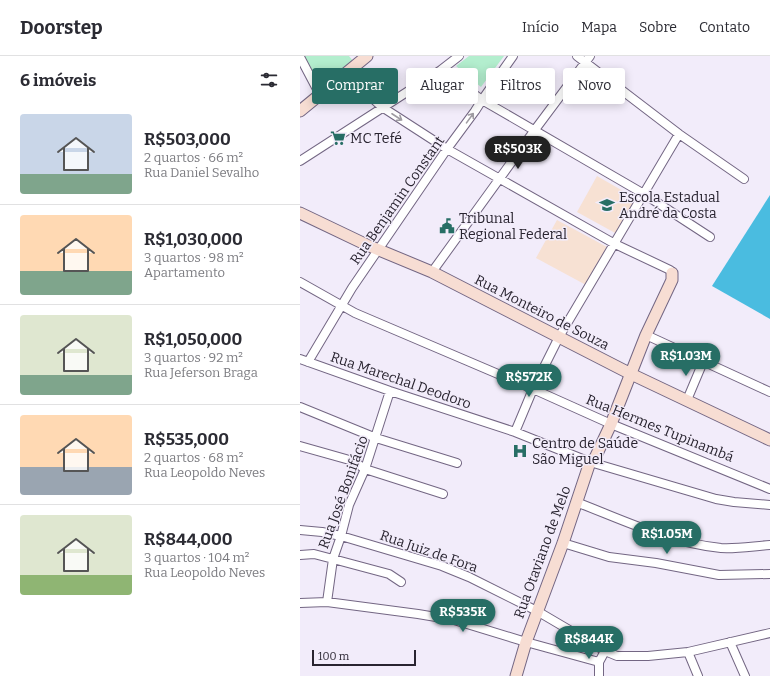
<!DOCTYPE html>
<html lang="pt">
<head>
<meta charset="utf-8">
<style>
  :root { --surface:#fff; --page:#f7f7f7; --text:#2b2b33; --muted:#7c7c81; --line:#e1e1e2; --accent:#276e65 }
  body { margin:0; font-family:Bitter,serif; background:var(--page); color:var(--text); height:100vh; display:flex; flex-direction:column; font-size:15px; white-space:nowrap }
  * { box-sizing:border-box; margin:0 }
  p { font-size:13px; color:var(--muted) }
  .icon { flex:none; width:22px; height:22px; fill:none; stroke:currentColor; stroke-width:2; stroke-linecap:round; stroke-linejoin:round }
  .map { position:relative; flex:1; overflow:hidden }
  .side { display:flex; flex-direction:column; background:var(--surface); width:300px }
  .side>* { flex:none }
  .guide { position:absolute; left:12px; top:12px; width:380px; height:36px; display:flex; gap:8px }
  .scale { position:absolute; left:12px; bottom:10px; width:104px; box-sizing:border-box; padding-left:4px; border:2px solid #292430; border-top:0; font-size:11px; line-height:14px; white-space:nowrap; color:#292430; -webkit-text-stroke:3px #f2ecfa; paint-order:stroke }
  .price { position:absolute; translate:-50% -34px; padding:0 9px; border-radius:14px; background:var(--accent); color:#fff; font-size:13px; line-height:26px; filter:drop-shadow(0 1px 2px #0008) }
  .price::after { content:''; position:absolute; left:50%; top:24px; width:12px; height:9px; margin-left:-6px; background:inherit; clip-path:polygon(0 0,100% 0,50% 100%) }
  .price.current { background:#222; color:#fff }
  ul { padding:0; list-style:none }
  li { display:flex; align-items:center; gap:12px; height:100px; padding:0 20px }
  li+li { border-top:1px solid var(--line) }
  li span { display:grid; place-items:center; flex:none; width:112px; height:80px; border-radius:4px; color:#555 }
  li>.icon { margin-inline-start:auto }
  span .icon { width:48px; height:48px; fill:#fffc; stroke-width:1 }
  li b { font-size:17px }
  h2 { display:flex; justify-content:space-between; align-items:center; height:48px; padding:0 20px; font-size:17px }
  .tag { padding:0 14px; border-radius:4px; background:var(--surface); box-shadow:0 2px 10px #0003; font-size:14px; line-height:36px }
  .tag.current { background:var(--accent); color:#fff }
  header { display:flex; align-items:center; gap:24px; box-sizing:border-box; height:56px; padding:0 20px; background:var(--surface); border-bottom:1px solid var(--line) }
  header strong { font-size:19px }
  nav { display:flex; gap:22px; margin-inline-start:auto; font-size:14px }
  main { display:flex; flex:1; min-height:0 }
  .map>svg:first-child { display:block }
  .education { fill:#f7e1d3 }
  .green { fill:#b3eece }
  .water { fill:#4abce0 }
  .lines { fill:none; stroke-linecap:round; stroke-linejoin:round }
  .street-casing { stroke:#736683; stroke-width:10 }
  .secondary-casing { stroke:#736683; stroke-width:13 }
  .street { stroke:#fff; stroke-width:8 }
  .secondary { stroke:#f7ddd3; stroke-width:11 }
  .oneway { stroke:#9f9ca2 }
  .labels { text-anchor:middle; stroke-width:3; stroke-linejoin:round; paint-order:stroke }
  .poi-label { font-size:14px; fill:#292430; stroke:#f2ecfa; text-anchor:start }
  .street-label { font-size:14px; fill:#292430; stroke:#f2ecfa }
</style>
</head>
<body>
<header>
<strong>Doorstep</strong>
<nav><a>Início</a><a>Mapa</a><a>Sobre</a><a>Contato</a></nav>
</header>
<main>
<section class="side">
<h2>6 imóveis<svg class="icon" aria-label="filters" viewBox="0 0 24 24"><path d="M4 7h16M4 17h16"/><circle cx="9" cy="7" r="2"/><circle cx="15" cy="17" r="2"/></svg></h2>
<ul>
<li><span style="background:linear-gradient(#c9d6e8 75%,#7fa58c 0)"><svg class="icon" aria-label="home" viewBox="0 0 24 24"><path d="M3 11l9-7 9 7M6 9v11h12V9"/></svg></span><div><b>R$503,000</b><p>2 quartos · 66 m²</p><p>Rua Daniel Sevalho</p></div></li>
<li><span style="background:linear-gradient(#ffd9b3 70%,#7fa58c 0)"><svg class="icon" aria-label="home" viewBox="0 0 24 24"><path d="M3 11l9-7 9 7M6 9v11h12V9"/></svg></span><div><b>R$1,030,000</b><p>3 quartos · 98 m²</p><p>Apartamento</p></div></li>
<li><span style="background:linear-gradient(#dfe7d0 75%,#7fa58c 0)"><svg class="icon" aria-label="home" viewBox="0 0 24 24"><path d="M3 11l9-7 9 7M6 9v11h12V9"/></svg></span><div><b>R$1,050,000</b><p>3 quartos · 92 m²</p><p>Rua Jeferson Braga</p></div></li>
<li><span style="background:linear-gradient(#ffd9b3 65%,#9aa5b1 0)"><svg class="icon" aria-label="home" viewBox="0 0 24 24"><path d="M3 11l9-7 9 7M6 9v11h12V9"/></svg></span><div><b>R$535,000</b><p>2 quartos · 68 m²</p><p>Rua Leopoldo Neves</p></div></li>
<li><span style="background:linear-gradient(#dfe7d0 75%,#8fb573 0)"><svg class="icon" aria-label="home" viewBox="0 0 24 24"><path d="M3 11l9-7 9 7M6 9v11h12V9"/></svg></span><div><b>R$844,000</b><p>3 quartos · 104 m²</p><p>Rua Leopoldo Neves</p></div></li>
</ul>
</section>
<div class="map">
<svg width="470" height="620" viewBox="0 0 470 620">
  <rect width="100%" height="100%" fill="#f2ecfa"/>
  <path class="education" d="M 297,120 L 337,143 L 317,178 L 277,156 Z
    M 257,164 L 307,191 L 286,229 L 236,202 Z"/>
  <path class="green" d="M 2,0 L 49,0 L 53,5 L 19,34 Z
    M 169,0 L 204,0 L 181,31 L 156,10 Z"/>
  <path class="water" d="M 470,139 L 470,263 L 412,230 Z"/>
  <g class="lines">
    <g class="street-casing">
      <path id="street" d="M 277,0 L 379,78 L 444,123
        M 0,1 L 20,39
        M 141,14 L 182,44 L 344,138 L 410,181
        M 46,18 L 82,51 L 147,93 L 315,188 L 370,214 L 372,217
        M 0,105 L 141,14 L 159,0
        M 132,216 L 234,75 L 290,0
        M 0,226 L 55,257 L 233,333 L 311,368 L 470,433
        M 346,279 L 470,336
        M 0,303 L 90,335 L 215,376 L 290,406 L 416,443 L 434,446 L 470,449
        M 8,306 L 52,232 L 147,93 L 175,55 L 182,44 L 213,0
        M 387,344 L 403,306
        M 0,351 L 76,382 L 157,407
        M 215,376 L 233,333 L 259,281 L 379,78
        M 0,390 L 53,405 L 65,413 L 143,438
        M 276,446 C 323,464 370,487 421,492 C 437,493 454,490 470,489
        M 0,474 L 22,476 L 41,480 L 142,510 L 169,521 L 237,555 L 305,595 L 317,600 L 348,600 L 388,596 L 470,577
        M 263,487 L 309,501 L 356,507 L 419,519 L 470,518
        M 0,499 L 14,498 L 33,503 L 89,518 L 101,526
        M 27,546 L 33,503 L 41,480 L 49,449 L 65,413 L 90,335
        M 0,547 L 27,546 L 118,558 L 154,564 L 226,586 L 299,606
        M 430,586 L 445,620
        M 388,596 L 398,620
        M 299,620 L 299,606 L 305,595"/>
    </g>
    <g class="secondary-casing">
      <path id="secondary" d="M 0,55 L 67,0
        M 0,157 L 67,189 L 132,216 L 331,318 L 470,384
        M 216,620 L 226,586 L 263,487 L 290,406 L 295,402 L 311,368 L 346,279 L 372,224 L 372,217"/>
    </g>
    <use href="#street" class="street"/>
    <use href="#secondary" class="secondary"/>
  </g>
  <defs><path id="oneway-shaft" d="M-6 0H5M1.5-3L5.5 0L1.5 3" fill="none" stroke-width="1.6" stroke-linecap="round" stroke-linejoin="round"/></defs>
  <g class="oneway">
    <use href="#oneway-shaft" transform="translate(97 61) rotate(33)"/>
    <use href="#oneway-shaft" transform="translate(170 62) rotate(-54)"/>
  </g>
  <defs>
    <g id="supermarket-bare" transform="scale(1.2)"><path d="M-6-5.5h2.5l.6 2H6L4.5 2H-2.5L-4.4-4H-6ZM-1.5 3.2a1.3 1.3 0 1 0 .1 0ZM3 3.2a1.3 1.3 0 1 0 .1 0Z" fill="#276e65" stroke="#f2ecfa" stroke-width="2.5" paint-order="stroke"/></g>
    <g id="school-bare" transform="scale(1.2)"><path d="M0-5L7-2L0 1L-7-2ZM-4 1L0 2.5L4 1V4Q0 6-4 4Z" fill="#276e65" stroke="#f2ecfa" stroke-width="2.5" paint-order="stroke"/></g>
    <g id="civic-bare" transform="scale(1.2)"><path d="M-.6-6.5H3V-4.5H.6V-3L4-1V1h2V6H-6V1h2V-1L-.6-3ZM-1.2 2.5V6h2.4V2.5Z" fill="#276e65" stroke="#f2ecfa" stroke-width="2.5" paint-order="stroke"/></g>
    <g id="hospital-bare" transform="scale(1.2)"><path d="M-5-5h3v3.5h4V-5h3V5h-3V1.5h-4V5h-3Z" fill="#276e65" stroke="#f2ecfa" stroke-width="2.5" paint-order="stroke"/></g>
  </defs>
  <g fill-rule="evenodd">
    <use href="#supermarket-bare" x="38" y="82"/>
    <use href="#school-bare" x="307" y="149"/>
    <use href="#civic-bare" x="147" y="170"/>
    <use href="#hospital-bare" x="220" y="395"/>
  </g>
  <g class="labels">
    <g class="poi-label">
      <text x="50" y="87">MC Tefé</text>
      <text x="319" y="146">Escola Estadual<tspan x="319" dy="16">André da Costa</tspan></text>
      <text x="159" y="167">Tribunal<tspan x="159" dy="16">Regional Federal</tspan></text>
      <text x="232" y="392">Centro de Saúde<tspan x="232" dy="16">São Miguel</tspan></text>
    </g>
    <g class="street-label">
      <text transform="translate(97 144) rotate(-55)" y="5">Rua Benjamin Constant</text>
      <text transform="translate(242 256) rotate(27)" y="5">Rua Monteiro de Souza</text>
      <text transform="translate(101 324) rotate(19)" y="5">Rua Marechal Deodoro</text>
      <text transform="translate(360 372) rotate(22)" y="5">Rua Hermes Tupinambá</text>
      <text transform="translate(43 436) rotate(-70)" y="5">Rua José Bonifácio</text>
      <text transform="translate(129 495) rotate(19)" y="5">Rua Juiz de Fora</text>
      <text transform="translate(242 496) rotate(-70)" y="5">Rua Otaviano de Melo</text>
    </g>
  </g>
</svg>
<div class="scale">100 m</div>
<b class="price current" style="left:218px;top:114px">R$503K</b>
<b class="price" style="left:386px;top:321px">R$1.03M</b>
<b class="price" style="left:229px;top:342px">R$572K</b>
<b class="price" style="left:367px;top:499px">R$1.05M</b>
<b class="price" style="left:163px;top:577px">R$535K</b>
<b class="price" style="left:289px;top:604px">R$844K</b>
<div class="guide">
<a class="tag current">Comprar</a>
<a class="tag">Alugar</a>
<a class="tag">Filtros</a>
<a class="tag">Novo</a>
</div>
</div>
</main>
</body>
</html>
